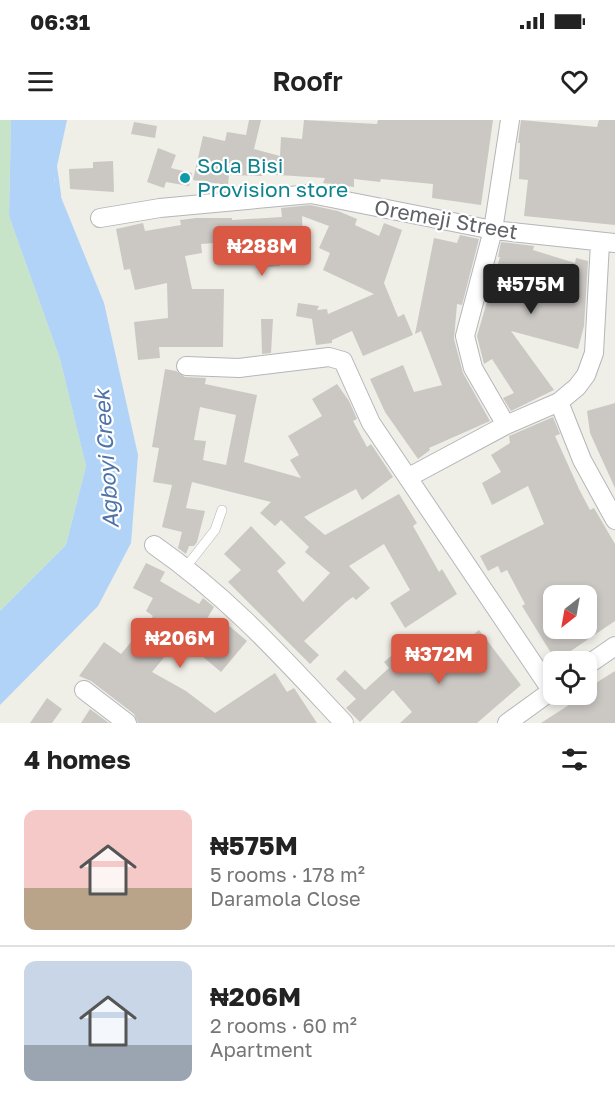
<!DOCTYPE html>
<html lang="en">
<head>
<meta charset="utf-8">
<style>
  :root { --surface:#fff; --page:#f2f2f2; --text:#222; --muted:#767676; --line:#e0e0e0; --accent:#d95944 }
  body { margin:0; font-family:"Golos Text",sans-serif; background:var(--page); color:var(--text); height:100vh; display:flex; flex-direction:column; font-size:22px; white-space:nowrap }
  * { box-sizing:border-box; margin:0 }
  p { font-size:20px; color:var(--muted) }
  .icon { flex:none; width:33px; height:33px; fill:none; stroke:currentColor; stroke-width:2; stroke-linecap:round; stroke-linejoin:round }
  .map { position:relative; height:603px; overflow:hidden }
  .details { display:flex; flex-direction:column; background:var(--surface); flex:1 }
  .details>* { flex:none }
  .needle { width:39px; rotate:211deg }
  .fabs { position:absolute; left:543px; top:465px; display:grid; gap:12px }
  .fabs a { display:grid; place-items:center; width:54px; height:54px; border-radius:12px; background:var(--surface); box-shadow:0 3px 9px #0003; font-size:30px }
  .price { position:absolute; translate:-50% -51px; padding:0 14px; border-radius:6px; background:var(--accent); color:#fff; font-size:20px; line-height:39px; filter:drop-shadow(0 2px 3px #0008) }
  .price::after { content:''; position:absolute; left:50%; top:36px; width:18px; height:14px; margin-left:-9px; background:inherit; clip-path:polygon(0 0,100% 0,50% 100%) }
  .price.active { background:#222; color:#fff }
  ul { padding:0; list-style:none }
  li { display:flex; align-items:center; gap:18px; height:150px; padding:0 24px }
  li+li { border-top:2px solid var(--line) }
  li span { display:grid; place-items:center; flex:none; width:168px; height:120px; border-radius:12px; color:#555 }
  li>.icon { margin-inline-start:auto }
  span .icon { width:72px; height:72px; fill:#fffc; stroke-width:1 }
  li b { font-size:26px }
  h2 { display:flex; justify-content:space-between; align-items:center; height:72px; padding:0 24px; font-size:26px }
  .status { display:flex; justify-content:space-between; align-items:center; height:42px; padding:0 30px; background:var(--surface); direction:ltr }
  .status svg { height:16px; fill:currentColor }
  header { display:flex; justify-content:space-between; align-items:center; height:78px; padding:0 24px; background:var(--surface); font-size:27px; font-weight:600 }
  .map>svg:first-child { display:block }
  .green { fill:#c7e4c8 }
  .water { fill:#b0d3f7 }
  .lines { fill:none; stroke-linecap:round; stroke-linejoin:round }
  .stream { stroke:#b0d3f7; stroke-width:4.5 }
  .building { fill:#cbc8c4; fill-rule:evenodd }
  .service-casing { stroke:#b4b6ba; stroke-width:10 }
  .minor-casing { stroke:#b4b6ba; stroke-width:20 }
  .service { stroke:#fff; stroke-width:9 }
  .minor { stroke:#fff; stroke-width:18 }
  .culture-dot { fill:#0f9aa8; stroke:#fff; stroke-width:2 }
  .labels { text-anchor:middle; stroke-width:4.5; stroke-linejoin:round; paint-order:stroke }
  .culture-label { font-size:21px; fill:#0d838f; stroke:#fff; text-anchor:start }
  .street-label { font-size:21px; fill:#5f6166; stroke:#fff }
  .water-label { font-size:22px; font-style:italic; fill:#4d73a8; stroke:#fff }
</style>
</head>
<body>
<div class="status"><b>06:31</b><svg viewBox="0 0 49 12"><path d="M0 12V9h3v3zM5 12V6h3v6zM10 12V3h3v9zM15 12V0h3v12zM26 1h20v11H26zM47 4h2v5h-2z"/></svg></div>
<header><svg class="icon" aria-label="menu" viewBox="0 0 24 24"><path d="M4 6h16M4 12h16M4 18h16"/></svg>Roofr<svg class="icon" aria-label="heart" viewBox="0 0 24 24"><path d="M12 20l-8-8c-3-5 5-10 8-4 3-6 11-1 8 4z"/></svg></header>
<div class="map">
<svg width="615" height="603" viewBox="0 0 615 603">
  <rect width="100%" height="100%" fill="#efeee7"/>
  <path class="green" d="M 0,0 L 11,0 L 9,96 L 60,239 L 86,346 L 66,425 L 0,491 Z"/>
  <path class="water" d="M 11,0 L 67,0 L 54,60 L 104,183 L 138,335 L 131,423 L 98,486 L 0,585 L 0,491 L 66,425 L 86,346 L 60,239 L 9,96 Z"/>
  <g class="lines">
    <path class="stream" d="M 55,48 L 59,76"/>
  </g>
  <path class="building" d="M 249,0 L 261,0 L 254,29 L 280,36 L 281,17 L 302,19 L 304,0 L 377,4 L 378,0 L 493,0 L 481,85 L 432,78 L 433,64 L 381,59 L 380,62 L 354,59 L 354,67 L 323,63 L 325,58 L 263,54 L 262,56 L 229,55 L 228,65 L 193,60 L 203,16 L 225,21 L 227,12 L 246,15 Z
    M 521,0 L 597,7 L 599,0 L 615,0 L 615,105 L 524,96 L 528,60 L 519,59 L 520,23 L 518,23 Z
    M 134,2 L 157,6 L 155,18 L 131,14 Z
    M 158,28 L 176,35 L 171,48 L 192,53 L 189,66 L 166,62 L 164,68 L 147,62 Z
    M 113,41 L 114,72 L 70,69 L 69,49 L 93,48 L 93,42 Z
    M 310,85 L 338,91 L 357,99 L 355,105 L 379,116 L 384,103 L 402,110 L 384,163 L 398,197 L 404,194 L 413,215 L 363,236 L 352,211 L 332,220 L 332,223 L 316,225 L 312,199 L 296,196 L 298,183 L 319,186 L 317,190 L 327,189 L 328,194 L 374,174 L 323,150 L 330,133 L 319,128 L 329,106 L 302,96 L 303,122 L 278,122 L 280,146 L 256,148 L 254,120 L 201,124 L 202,133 L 185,136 L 192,169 L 224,169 L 223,227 L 159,227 L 160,238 L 138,240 L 134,202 L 168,198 L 167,163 L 135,170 L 130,149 L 124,150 L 116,109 L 143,103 L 145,111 L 181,105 L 180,100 L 196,98 L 232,98 L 232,100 L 282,97 L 281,88 Z
    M 460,115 L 479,119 L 462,185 L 457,184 L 454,219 L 463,253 L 490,301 L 429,328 L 430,330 L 418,339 L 385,292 L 370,259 L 403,245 L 414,272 L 442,265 L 421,211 L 415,214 L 434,118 L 457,123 Z
    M 501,122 L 534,126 L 533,130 L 575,143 L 576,138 L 588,141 L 584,206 L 578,229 L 511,211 L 554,270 L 511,291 L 503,278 L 514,273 L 492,239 L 484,244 L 477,216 L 500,137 L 498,137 Z
    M 261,199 L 273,199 L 271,233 L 262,234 Z
    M 165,249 L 176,251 L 185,257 L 206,258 L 205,264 L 257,275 L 244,342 L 301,358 L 290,340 L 299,335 L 288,316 L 322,296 L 312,279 L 337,264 L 349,281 L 357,299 L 353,301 L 367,327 L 371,324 L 393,357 L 362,380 L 356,369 L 304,397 L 325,415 L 399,374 L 417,403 L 413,406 L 439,452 L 442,449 L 457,474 L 405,508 L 390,483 L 410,470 L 384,424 L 349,446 L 370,468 L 356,480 L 353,477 L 346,482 L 304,521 L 319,535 L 310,544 L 228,462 L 241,450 L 224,434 L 251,406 L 286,443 L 277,451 L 303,482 L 330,453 L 305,432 L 309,427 L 281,400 L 275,406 L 260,393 L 271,382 L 192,362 L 186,388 L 205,391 L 197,422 L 194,426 L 189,426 L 186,434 L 178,428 L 182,412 L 162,407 L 172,365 L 153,362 L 159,328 L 152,327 ZM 200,287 L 236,295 L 226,345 L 203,340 L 206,321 L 194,320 Z
    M 615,283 L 615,368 L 590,313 L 587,291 Z
    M 553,297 L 560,314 L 555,316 L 579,369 L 590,390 L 594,388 L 615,424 L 615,501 L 556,541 L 522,486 L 525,484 L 507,450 L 501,453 L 498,446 L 488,451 L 480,436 L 544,404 L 528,366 L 492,385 L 482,363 L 501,352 L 491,335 L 510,323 L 509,316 ZM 554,476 L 586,476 L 586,508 L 554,508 Z
    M 146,443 L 165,452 L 160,461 L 199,484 L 203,478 L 214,487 L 184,537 L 171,529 L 152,552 L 186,571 L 215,593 L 275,553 L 287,572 L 294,568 L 317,603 L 138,603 L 134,594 L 91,561 L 79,556 L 104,522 L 121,534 L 153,496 L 146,491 L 153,478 L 133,468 Z
    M 228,505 L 247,521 L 221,552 L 202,536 Z
    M 479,510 L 521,565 L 477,603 L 400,603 L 412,592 L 393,570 L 360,602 L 346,588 L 356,579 L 336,559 L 345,550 L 365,570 L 389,548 L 384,542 L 404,525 L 427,550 L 431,551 Z
    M 615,551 L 615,603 L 541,603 L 586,574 L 594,569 L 591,566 Z
    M 47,578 L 62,589 L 52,603 L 30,603 Z
    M 90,589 L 109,603 L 81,603 Z"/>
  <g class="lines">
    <g class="service-casing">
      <path id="service" d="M 186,447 L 215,410 L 222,390"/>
    </g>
    <g class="minor-casing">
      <path id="minor" d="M 100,98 L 160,88 L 311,74 L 493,110 L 615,123
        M 186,246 L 239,248 L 329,237 L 343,241 L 371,303 L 551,570
        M 559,282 L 582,340 L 615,400
        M 506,305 L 473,248 L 465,216 L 493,110 L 510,0
        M 409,357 L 506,305 L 559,282 L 577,267 L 586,255 L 594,233 L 600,123
        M 154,425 C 230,478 282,537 344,603
        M 586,546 L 615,526
        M 84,570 L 127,603
        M 507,603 L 554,569"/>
    </g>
    <use href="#service" class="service"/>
    <use href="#minor" class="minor"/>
  </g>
  <circle class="culture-dot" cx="185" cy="58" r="6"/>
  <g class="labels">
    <g class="culture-label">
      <text x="197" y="53">Sola Bisi<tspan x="197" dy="24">Provision store</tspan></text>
    </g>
    <g class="street-label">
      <text transform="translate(446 100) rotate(10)" y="7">Oremeji Street</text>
    </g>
    <g class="water-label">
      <text transform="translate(106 339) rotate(-94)" y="8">Agboyi Creek</text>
    </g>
  </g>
</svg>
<div class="fabs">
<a><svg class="needle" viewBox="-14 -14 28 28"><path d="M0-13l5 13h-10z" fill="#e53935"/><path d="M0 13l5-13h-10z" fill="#767676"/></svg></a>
<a><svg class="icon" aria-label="locate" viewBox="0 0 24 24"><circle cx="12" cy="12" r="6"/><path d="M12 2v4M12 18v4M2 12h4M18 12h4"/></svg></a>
</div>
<b class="price" style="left:262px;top:157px">₦288M</b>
<b class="price active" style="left:531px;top:195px">₦575M</b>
<b class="price" style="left:180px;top:549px">₦206M</b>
<b class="price" style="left:439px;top:565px">₦372M</b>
</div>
<section class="details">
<h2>4 homes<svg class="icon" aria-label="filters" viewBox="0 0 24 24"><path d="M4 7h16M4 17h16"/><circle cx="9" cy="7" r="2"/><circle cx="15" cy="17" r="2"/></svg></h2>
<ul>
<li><span style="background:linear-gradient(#f6c9c9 65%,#b9a48a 0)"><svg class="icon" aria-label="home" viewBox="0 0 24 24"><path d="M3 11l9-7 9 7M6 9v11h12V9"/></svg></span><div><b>₦575M</b><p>5 rooms · 178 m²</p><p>Daramola Close</p></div></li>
<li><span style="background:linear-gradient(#c9d6e8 70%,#9aa5b1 0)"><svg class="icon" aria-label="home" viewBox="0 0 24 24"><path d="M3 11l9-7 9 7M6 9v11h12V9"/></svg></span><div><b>₦206M</b><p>2 rooms · 60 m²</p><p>Apartment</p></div></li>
</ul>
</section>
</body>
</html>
